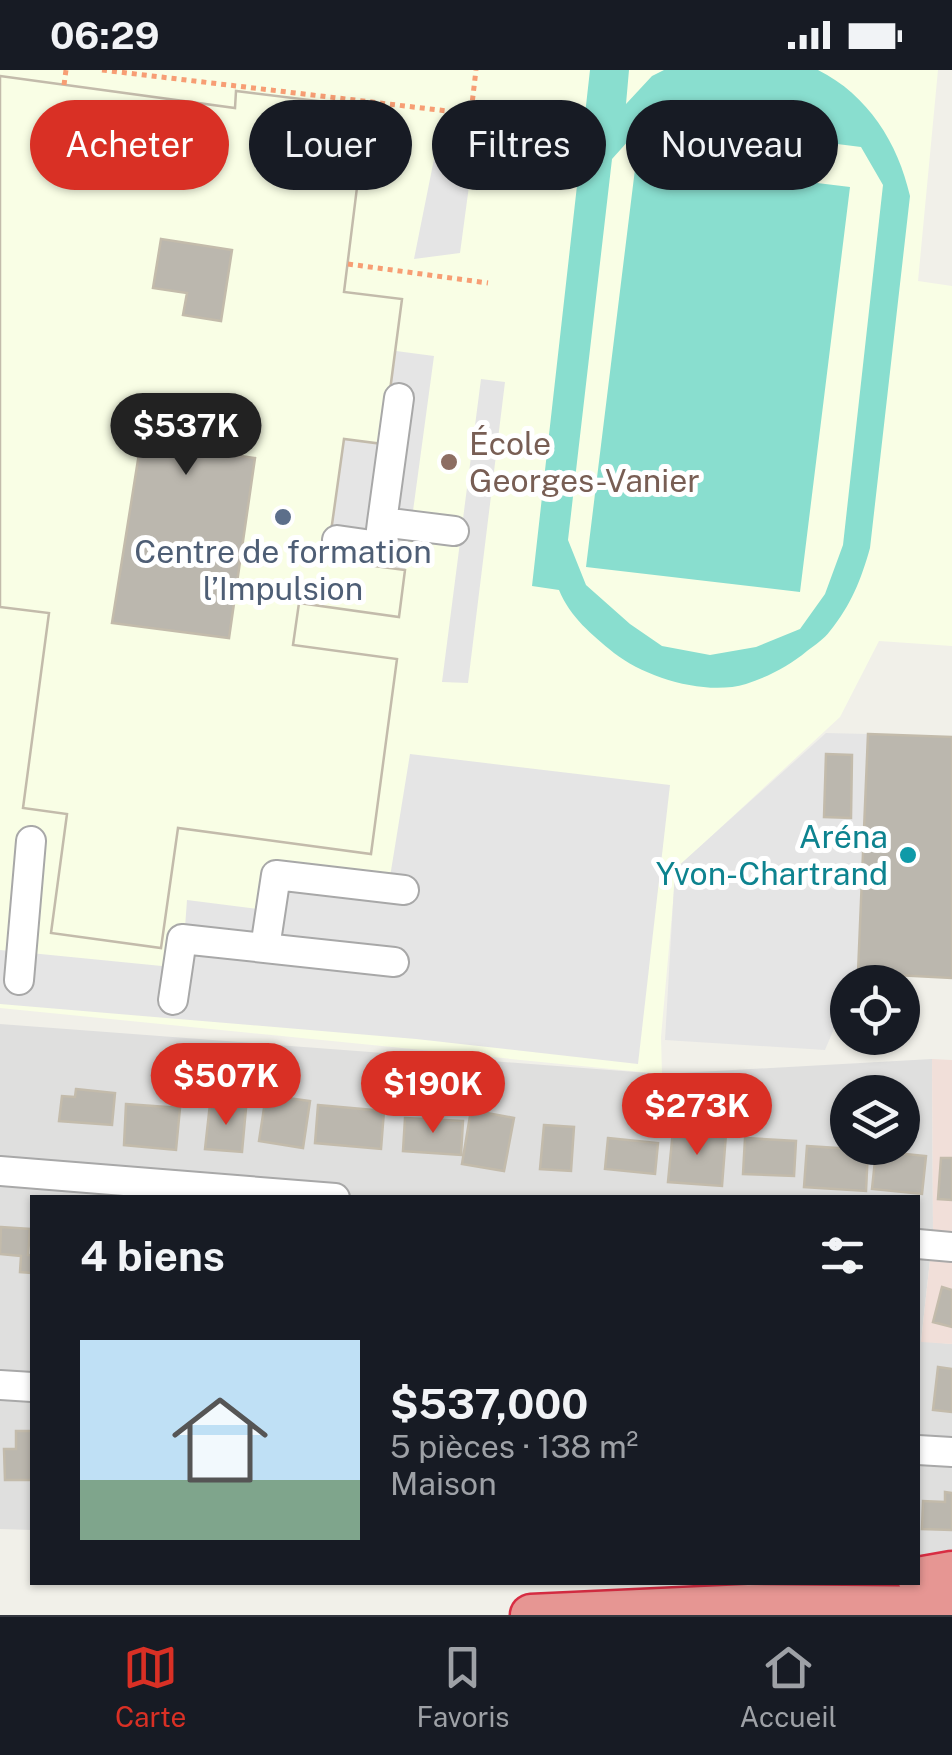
<!DOCTYPE html>
<html lang="fr">
<head>
<meta charset="utf-8">
<style>
  :root { --surface:#171b24; --page:#20242c; --text:#f1f3f6; --muted:#9ea1a6; --line:#363941; --accent:#d93025 }
  body { margin:0; font-family:"Public Sans",sans-serif; background:var(--page); color:var(--text); height:100vh; display:flex; flex-direction:column; font-size:38px; white-space:nowrap }
  * { box-sizing:border-box; margin:0 }
  p { font-size:32px; color:var(--muted) }
  .icon { flex:none; width:55px; height:55px; fill:none; stroke:currentColor; stroke-width:2; stroke-linecap:round; stroke-linejoin:round }
  .map { position:relative; flex:1; overflow:hidden }
  .sheet { position:absolute; left:30px; top:1125px; width:890px; height:390px; display:flex; flex-direction:column; background:var(--surface); border-radius:0px; box-shadow:0 2px 8px #0004 }
  .sheet>* { flex:none }
  .guide { position:absolute; left:30px; top:30px; width:892px; height:90px; display:flex; gap:20px }
  .controls { position:absolute; left:830px; top:895px; display:grid; gap:20px }
  .controls a { display:grid; place-items:center; width:90px; height:90px; border-radius:50%; background:var(--surface); box-shadow:0 2px 8px #0004; font-size:50px }
  .price { position:absolute; translate:-50% -85px; padding:0 22px; border-radius:35px; background:var(--accent); color:#fff; font-size:32px; line-height:65px; filter:drop-shadow(0 2px 5px #0008) }
  .price::after { content:''; position:absolute; left:50%; top:60px; width:30px; height:22px; margin-left:-15px; background:inherit; clip-path:polygon(0 0,100% 0,50% 100%) }
  .price.on { background:#222; color:#fff }
  ul { padding:0; list-style:none }
  li { display:flex; align-items:center; gap:30px; height:250px; padding:0 50px }
  li span { display:grid; place-items:center; flex:none; width:280px; height:200px; border-radius:0px; color:#555 }
  li>.icon { margin-inline-start:auto }
  span .icon { width:120px; height:120px; fill:#fffc; stroke-width:1 }
  li b { font-size:42px }
  h2 { display:flex; justify-content:space-between; align-items:center; height:120px; padding:0 50px; font-size:42px }
  .pill { padding:0 35px; border-radius:45px; background:var(--surface); box-shadow:0 2px 8px #0004; font-size:35px; line-height:90px }
  .pill.on { background:var(--accent); color:#fff }
  .status { display:flex; justify-content:space-between; align-items:center; height:70px; padding:0 50px; background:var(--surface); direction:ltr }
  .status svg { height:28px; fill:currentColor }
  .dock { display:flex; justify-content:space-around; align-items:center; height:140px; border-top:2px solid var(--line); background:var(--surface); font-size:28px; color:var(--muted) }
  .dock a { display:grid; justify-items:center; gap:5px }
  .dock .on { color:var(--accent) }
  .map>svg:first-child { display:block }
  .residential { fill:#dfdfde; fill-rule:evenodd }
  .commercial { fill:#f1dfd9 }
  .education { fill:#f9fee5 }
  .pitch { fill:#89decf; fill-rule:evenodd }
  .parking { fill:#e5e5e5 }
  .building { fill:#bbb7ae; stroke:#c3bbab; stroke-width:2.5; fill-rule:evenodd }
  .lines { fill:none; stroke-linecap:round; stroke-linejoin:round }
  .minor-casing { stroke:#a8a8a8; stroke-width:32 }
  .highway-casing { stroke:#d82d43; stroke-width:45 }
  .path { stroke:#f79e74; stroke-width:5; stroke-dasharray:5 5; stroke-linecap:butt }
  .minor { stroke:#fff; stroke-width:28 }
  .highway { stroke:#e69693; stroke-width:40 }
  .education-dot { fill:#8d6e63; stroke:#fff; stroke-width:4 }
  .service-dot { fill:#5c6f8a; stroke:#fff; stroke-width:4 }
  .culture-dot { fill:#0f9aa8; stroke:#fff; stroke-width:4 }
  .labels { text-anchor:middle; stroke-width:10; stroke-linejoin:round; paint-order:stroke }
  .education-label { font-size:32px; fill:#785e54; stroke:#fff; text-anchor:start }
  .service-label { font-size:32px; fill:#4e5e75; stroke:#fff }
  .culture-label { font-size:32px; fill:#0d838f; stroke:#fff; text-anchor:end }
</style>
</head>
<body>
<div class="status"><b>06:29</b><svg viewBox="0 0 49 12"><path d="M0 12V9h3v3zM5 12V6h3v6zM10 12V3h3v9zM15 12V0h3v12zM26 1h20v11H26zM47 4h2v5h-2z"/></svg></div>
<div class="map">
<svg width="952" height="1545" viewBox="0 0 952 1545">
  <rect width="100%" height="100%" fill="#f1f0e9"/>
  <path class="residential" d="M 0,954 L 662,1004 L 932,989 L 933,1163 L 921,1271 L 952,1274 L 952,1486 L 918,1485 L 918,1128 L 32,1128 L 32,1460 L 0,1459 ZM 848,1022 L 902,1022 L 902,1078 L 848,1078 Z"/>
  <path class="commercial" d="M 932,989 L 952,990 L 952,1274 L 921,1272 L 933,1163 Z"/>
  <path class="education" d="M 0,0 L 938,0 L 918,211 L 952,216 L 952,576 L 879,571 L 840,647 L 676,799 L 661,967 L 662,1004 L 0,938 Z"/>
  <path class="pitch" d="M 590,0 L 629,0 L 626,34 L 652,6 L 664,0 L 818,0 C 868,25 898,73 910,126 L 870,478 C 861,510 851,535 830,561 C 824,569 815,575 807,581 C 789,596 768,607 746,614 C 706,626 646,608 614,583 C 592,565 570,547 559,520 L 532,516 ZM 647,50 L 861,77 L 883,115 L 843,475 L 825,524 L 800,559 L 756,577 L 710,585 L 662,576 L 630,554 L 586,515 L 568,470 L 612,89 Z
    M 636,91 L 850,117 L 800,522 L 586,497 Z"/>
  <path class="parking" d="M 478,49 L 460,183 L 414,189 L 439,64 Z
    M 396,281 L 434,286 L 405,500 L 327,490 L 344,369 L 383,373 Z
    M 481,309 L 505,312 L 468,613 L 442,612 Z
    M 826,663 L 868,664 L 858,903 L 854,912 L 848,912 L 847,928 L 825,980 L 665,970 L 675,799 Z
    M 410,684 L 670,715 L 638,994 L 416,969 L 0,934 L 0,880 L 182,898 L 187,830 L 274,841 L 278,800 L 389,813 Z"/>
  <path class="building" d="M 0,6 L 235,38 L 236,21 L 367,37 L 344,222 L 402,229 L 383,374 L 344,369 L 327,490 L 405,500 L 399,547 L 299,533 L 293,575 L 397,589 L 371,784 L 178,758 L 161,878 L 51,863 L 67,744 L 23,738 L 49,543 L 0,537 ZM 161,169 L 232,180 L 221,251 L 183,245 L 187,223 L 153,218 ZM 141,371 L 255,388 L 229,568 L 112,553 Z
    M 0,6 L 235,38 L 236,21 L 367,37 L 344,222 L 402,229 L 383,374 L 344,369 L 327,490 L 405,500 L 399,547 L 299,533 L 293,575 L 397,589 L 371,784 L 178,758 L 161,878 L 51,863 L 67,744 L 23,738 L 49,543 L 0,537 Z
    M 868,664 L 952,667 L 952,908 L 858,903 Z
    M 826,684 L 852,685 L 851,748 L 824,747 Z
    M 76,1019 L 115,1023 L 112,1055 L 59,1051 L 62,1026 L 75,1027 Z
    M 266,1025 L 310,1031 L 303,1078 L 259,1071 Z
    M 126,1034 L 180,1038 L 176,1080 L 124,1075 Z
    M 210,1034 L 246,1038 L 242,1082 L 205,1079 Z
    M 318,1035 L 384,1041 L 381,1079 L 315,1073 Z
    M 471,1040 L 514,1048 L 504,1101 L 462,1094 Z
    M 405,1048 L 463,1051 L 461,1085 L 403,1081 Z
    M 544,1055 L 574,1057 L 571,1101 L 540,1099 Z
    M 673,1060 L 726,1064 L 722,1116 L 668,1112 Z
    M 608,1068 L 658,1073 L 655,1104 L 605,1099 Z
    M 745,1068 L 796,1071 L 794,1106 L 743,1104 Z
    M 807,1076 L 868,1080 L 866,1121 L 804,1117 Z
    M 876,1081 L 926,1086 L 922,1124 L 872,1119 Z
    M 941,1088 L 952,1088 L 952,1130 L 938,1129 Z
    M 1,1157 L 30,1159 L 28,1185 L 32,1185 L 31,1203 L 20,1202 L 21,1186 L 0,1184 Z
    M 942,1217 L 952,1220 L 952,1257 L 933,1252 Z
    M 938,1297 L 952,1299 L 952,1342 L 933,1340 Z
    M 16,1361 L 32,1361 L 32,1410 L 5,1410 L 4,1379 L 16,1379 Z
    M 945,1422 L 952,1423 L 952,1460 L 922,1459 L 923,1431 L 945,1432 Z"/>
  <g class="lines">
    <g class="minor-casing">
      <path id="minor" d="M 399,328 L 382,452 L 454,461
        M 337,470 L 379,476 L 382,452
        M 265,878 L 276,805 L 404,820
        M 19,910 L 31,771
        M 173,930 L 182,869 L 394,892
        M 0,1101 L 335,1128
        M 918,1174 L 952,1177
        M 0,1315 L 32,1317
        M 918,1380 L 952,1382"/>
    </g>
    <g class="highway-casing">
      <path id="highway" d="M 918,1508 L 952,1502
        M 531,1545 L 749,1535 L 952,1537"/>
    </g>
    <path class="path" d="M 102,0 L 464,43 L 472,34 L 476,0
      M 64,15 L 66,0
      M 348,194 L 488,213"/>
    <use href="#minor" class="minor"/>
    <use href="#highway" class="highway"/>
  </g>
  <circle class="education-dot" cx="449" cy="392" r="10"/>
  <circle class="service-dot" cx="283" cy="447" r="10"/>
  <circle class="culture-dot" cx="908" cy="785" r="10"/>
  <g class="labels">
    <g class="education-label">
      <text x="469" y="385">École<tspan x="469" dy="37">Georges-Vanier</tspan></text>
    </g>
    <g class="service-label">
      <text x="283" y="493">Centre de formation<tspan x="283" dy="37">l’Impulsion</tspan></text>
    </g>
    <g class="culture-label">
      <text x="888" y="778">Aréna<tspan x="888" dy="37">Yvon-Chartrand</tspan></text>
    </g>
  </g>
</svg>
<div class="controls">
<a><svg class="icon" aria-label="locate" viewBox="0 0 24 24"><circle cx="12" cy="12" r="6"/><path d="M12 2v4M12 18v4M2 12h4M18 12h4"/></svg></a>
<a><svg class="icon" aria-label="layers" viewBox="0 0 24 24"><path d="M12 4l9 5-9 5-9-5zM3 14l9 5 9-5"/></svg></a>
</div>
<b class="price on" style="left:186px;top:408px">$537K</b>
<b class="price" style="left:226px;top:1058px">$507K</b>
<b class="price" style="left:433px;top:1066px">$190K</b>
<b class="price" style="left:697px;top:1088px">$273K</b>
<div class="guide">
<a class="pill on">Acheter</a>
<a class="pill">Louer</a>
<a class="pill">Filtres</a>
<a class="pill">Nouveau</a>
</div>
<section class="sheet">
<h2>4 biens<svg class="icon" aria-label="filters" viewBox="0 0 24 24"><path d="M4 7h16M4 17h16"/><circle cx="9" cy="7" r="2"/><circle cx="15" cy="17" r="2"/></svg></h2>
<ul>
<li><span style="background:linear-gradient(#bfe0f5 70%,#7fa58c 0)"><svg class="icon" aria-label="home" viewBox="0 0 24 24"><path d="M3 11l9-7 9 7M6 9v11h12V9"/></svg></span><div><b>$537,000</b><p>5 pièces · 138 m²</p><p>Maison</p></div></li>
</ul>
</section>
</div>
<nav class="dock">
<a class="on"><svg class="icon" aria-label="map" viewBox="0 0 24 24"><path d="M3 6l6-2 6 2 6-2v14l-6 2-6-2-6 2zM9 4v14M15 6v14"/></svg>Carte</a>
<a><svg class="icon" aria-label="saved" viewBox="0 0 24 24"><path d="M7 4h10v16l-5-4-5 4z"/></svg>Favoris</a>
<a><svg class="icon" aria-label="home" viewBox="0 0 24 24"><path d="M3 11l9-7 9 7M6 9v11h12V9"/></svg>Accueil</a>
</nav>
</body>
</html>
